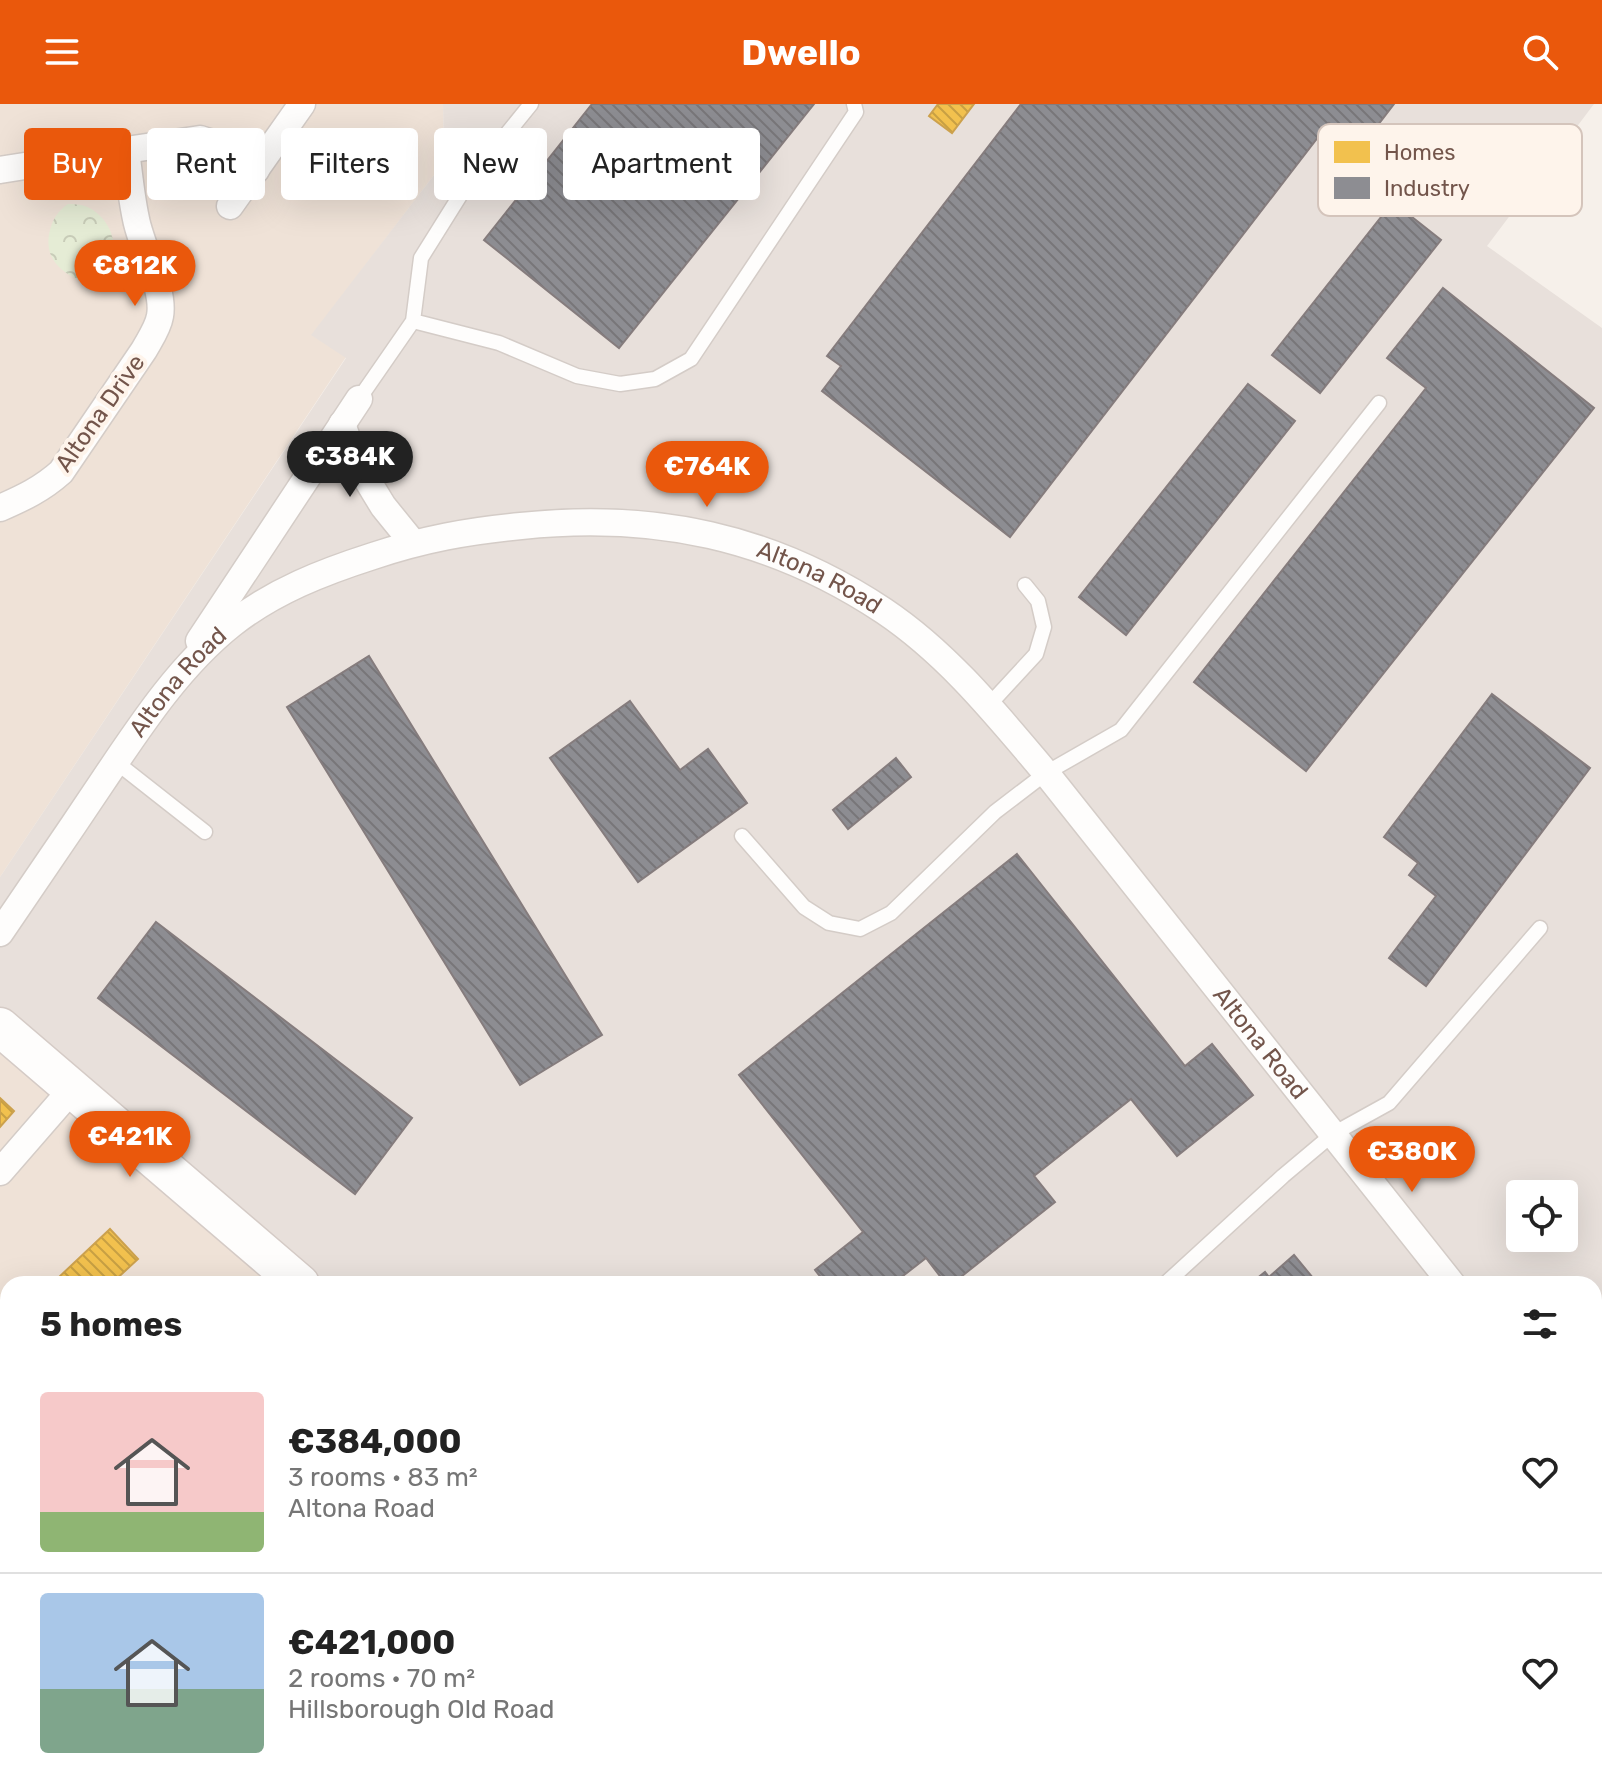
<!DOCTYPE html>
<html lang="en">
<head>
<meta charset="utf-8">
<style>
  :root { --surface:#fff; --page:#f2f2f2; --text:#222; --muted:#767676; --line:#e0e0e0; --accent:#ea580c }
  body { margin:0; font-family:Rubik,sans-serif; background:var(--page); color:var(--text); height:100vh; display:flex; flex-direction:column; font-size:30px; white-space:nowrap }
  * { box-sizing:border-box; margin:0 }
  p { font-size:26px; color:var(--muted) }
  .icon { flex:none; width:44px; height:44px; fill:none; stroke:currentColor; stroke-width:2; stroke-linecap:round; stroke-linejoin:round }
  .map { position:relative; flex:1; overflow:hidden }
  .details { position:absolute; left:0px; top:1172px; width:1602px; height:514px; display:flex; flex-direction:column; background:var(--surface); border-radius:24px 24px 0 0; box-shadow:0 8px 32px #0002 }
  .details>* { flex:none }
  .hud { position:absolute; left:24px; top:24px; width:800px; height:72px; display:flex; gap:16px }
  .controls { position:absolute; left:1506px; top:1076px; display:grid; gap:16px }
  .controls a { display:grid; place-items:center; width:72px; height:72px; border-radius:8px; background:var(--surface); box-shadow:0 8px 32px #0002; font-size:40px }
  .price { position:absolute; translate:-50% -68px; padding:0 18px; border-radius:28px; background:var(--accent); color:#fff; font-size:26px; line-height:52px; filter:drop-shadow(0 2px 4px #0008) }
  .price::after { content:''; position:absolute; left:50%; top:48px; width:24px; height:18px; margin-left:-12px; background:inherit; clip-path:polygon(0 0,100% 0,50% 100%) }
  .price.active { background:#222; color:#fff }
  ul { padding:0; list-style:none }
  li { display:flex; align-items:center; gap:24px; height:200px; padding:0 40px }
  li+li { border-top:2px solid var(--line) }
  li span { display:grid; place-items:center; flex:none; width:224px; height:160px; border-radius:8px; color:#555 }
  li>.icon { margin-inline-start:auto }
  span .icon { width:96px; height:96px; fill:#fffc; stroke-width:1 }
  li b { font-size:34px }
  h2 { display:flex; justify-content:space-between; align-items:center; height:96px; padding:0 40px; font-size:34px }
  .tag { padding:0 28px; border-radius:8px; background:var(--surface); box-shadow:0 8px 32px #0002; font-size:28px; line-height:72px }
  .tag.active { background:var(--accent); color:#fff }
  header { display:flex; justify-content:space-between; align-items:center; height:104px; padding:0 40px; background:var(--accent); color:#fff; font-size:36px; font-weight:700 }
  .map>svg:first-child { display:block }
  .residential { fill:#efe2d7 }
  .industrial { fill:#e8e0db; fill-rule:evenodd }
  .park { fill:url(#park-crowns) }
  .homes { fill:url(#homes-back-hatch); stroke:#cca14d; stroke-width:2 }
  .industry { fill:url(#industry-back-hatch); stroke:#857c7d; stroke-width:2 }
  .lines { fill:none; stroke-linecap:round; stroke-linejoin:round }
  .lane-casing { stroke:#d4ccc7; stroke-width:17 }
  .street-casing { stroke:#d4ccc7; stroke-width:29 }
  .secondary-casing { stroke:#d5cbc6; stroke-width:41 }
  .lane { stroke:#fefdfc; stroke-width:14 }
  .street { stroke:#fefdfc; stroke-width:26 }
  .secondary { stroke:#fefdfc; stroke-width:38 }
  .labels { text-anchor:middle; stroke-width:8; stroke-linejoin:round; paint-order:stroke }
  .street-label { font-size:24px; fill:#73554b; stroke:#fef4eb }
  .key { fill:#fef4eb; stroke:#d4c4bb; stroke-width:2 }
  .key-label { font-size:22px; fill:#73554b }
</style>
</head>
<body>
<header><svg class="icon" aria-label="menu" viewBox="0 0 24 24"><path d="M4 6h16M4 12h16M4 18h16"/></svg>Dwello<svg class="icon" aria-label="search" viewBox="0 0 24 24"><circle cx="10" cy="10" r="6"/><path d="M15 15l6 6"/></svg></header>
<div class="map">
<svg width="1602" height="1685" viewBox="0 0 1602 1685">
  <defs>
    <pattern id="park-crowns" width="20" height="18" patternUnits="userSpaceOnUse" patternTransform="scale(2)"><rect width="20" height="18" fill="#e5ecd5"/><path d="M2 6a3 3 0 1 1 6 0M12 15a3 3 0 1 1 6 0" fill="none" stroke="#c8ccb8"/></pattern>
    <pattern id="homes-back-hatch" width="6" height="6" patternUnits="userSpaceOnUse" patternTransform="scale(2)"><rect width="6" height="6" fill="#f2c14e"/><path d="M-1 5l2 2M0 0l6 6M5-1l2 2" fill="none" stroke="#c8a043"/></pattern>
    <pattern id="industry-back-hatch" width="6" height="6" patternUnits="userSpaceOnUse" patternTransform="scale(2)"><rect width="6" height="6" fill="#8d8d92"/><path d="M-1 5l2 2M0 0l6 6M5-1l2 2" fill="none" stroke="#787679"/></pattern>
  </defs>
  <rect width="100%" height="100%" fill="#f6f0ea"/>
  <path class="residential" d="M 0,0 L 443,0 L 444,58 L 312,231 L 346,253 L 0,773 Z
    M 0,923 L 300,1180 L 8,1180 L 8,1678 L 33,1678 L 25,1685 L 0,1685 Z
    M 329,1678 L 1213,1678 L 1219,1685 L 335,1685 Z"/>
  <path class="industrial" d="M 443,0 L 1594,0 L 1487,142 L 1602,224 L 1602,1685 L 1388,1685 L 1383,1680 L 1366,1685 L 1219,1685 L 1213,1678 L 1594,1678 L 1594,1180 L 300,1180 L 0,923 L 0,773 L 346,254 L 311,231 L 444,58 ZM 1520,1090 L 1564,1090 L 1564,1134 L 1520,1134 Z"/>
  <path class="park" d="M 68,100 C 73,100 77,100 81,101 C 100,105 116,127 113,146 C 111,156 105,167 100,176 L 92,181 C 65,172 42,157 50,126 C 53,114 59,106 68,100 Z"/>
  <path class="homes" d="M 938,0 L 974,0 L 952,29 L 929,12 Z
    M 0,994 L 14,1007 L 0,1023 Z
    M 110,1125 L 138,1155 L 112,1179 L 113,1180 L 63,1180 L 58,1174 Z
    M 3,1324 L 8,1330 L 8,1341 L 0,1347 L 0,1326 Z
    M 8,1390 L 8,1426 L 7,1427 L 0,1417 L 0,1395 Z
    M 449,1678 L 484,1678 L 478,1685 L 457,1685 Z
    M 620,1678 L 630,1678 L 638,1685 L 614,1685 Z
    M 630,1678 L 674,1678 L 668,1685 L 638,1685 Z
    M 772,1678 L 804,1678 L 799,1685 L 781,1685 Z"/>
  <path class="industry" d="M 592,0 L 814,0 L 619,244 L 484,136 Z
    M 1021,0 L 1394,0 L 1361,43 L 1329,19 L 1010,433 L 822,287 L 841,262 L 827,252 Z
    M 1393,98 L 1441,136 L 1320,289 L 1272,251 Z
    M 1443,184 L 1594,304 L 1306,667 L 1194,578 L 1426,284 L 1387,254 Z
    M 1248,280 L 1295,317 L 1126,531 L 1079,493 Z
    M 369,552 L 602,931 L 520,981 L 287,603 Z
    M 1492,590 L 1590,664 L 1426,882 L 1389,854 L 1436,792 L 1409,771 L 1418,759 L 1384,733 Z
    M 630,597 L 680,666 L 708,645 L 747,699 L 638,778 L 550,654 Z
    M 896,654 L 911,673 L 848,725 L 833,706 Z
    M 1017,750 L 1185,962 L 1212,940 L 1253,991 L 1177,1052 L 1131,995 L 1034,1072 L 1055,1098 L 952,1180 L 946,1180 L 926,1154 L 899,1175 L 903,1180 L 826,1180 L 815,1166 L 863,1128 L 739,971 Z
    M 156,818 L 412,1014 L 355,1090 L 98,894 Z
    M 1294,1151 L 1318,1180 L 1250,1180 L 1265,1168 L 1269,1173 Z
    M 1602,1591 L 1602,1685 L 1535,1685 L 1529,1678 L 1594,1678 L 1594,1598 Z
    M 683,1678 L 694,1678 L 702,1685 L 679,1685 Z
    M 1162,1678 L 1193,1678 L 1192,1685 Z"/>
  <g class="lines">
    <g class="lane-casing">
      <path id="lane" d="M 413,217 L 499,239 L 577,272 L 620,280 L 655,275 L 691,255 L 856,8 L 854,0
        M 359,295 L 413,217 L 421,154 L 471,74 L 531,0
        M 989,601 L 1036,550 L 1044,523 L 1038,497 L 1025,481
        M 116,658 L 205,728
        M 742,732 L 804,803 L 829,819 L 860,825 L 891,809 L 995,708 L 1046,669 L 1121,626 L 1379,299
        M 1165,1180 L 1283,1072 L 1333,1030 L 1389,999 L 1540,824
        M 1594,1483 L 1602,1466
        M 1594,1499 L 1602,1509"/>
    </g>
    <g class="street-casing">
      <g id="street">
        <path d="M 126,46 L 200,35 L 216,40 L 256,66"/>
        <path d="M 0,66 L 126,46 C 129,69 131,92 136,115 C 141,142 165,186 160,212 C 158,224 150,235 144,246 L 61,368 C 42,385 23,394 0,404"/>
        <path d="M 230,102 L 302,0"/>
        <path d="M 342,320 L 355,356 L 383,402 L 413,439"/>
        <path d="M 199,537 L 359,295"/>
        <path id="s1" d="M 0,829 C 34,779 69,728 103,677 C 140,622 179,562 232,520 C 274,487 323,468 373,452 C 424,435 468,427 521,422 C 654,408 771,432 884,507 C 948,550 996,610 1046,669 L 1452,1180"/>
        <path d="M 0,1068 L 73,984"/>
        <path d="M 1594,1357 L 1602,1367"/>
        <path d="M 0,1484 L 8,1495"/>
        <path d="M 1002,1678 L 1006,1685"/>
        <path d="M 543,1685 L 549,1678"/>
      </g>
    </g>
    <g class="secondary-casing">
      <path id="secondary" d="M 0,923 L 300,1180
        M 948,1678 L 952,1685"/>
    </g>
    <use href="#lane" class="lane"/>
    <use href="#street" class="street"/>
    <use href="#secondary" class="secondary"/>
  </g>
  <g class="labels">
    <g class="street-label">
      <text transform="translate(100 309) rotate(-55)" y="8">Altona Drive</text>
      <text dy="8" stroke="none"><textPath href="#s1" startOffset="1004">Altona Road</textPath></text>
      <text dy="8" stroke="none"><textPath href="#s1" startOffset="308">Altona Road</textPath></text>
      <text dy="8" stroke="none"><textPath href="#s1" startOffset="1652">Altona Road</textPath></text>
    </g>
  </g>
  <rect x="1318" y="20" width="264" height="92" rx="12" class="key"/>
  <rect x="1334" y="37" width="36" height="22" fill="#f2c14e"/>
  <rect x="1334" y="73" width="36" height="22" fill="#8d8d92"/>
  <g class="key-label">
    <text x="1384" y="56">Homes</text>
    <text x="1384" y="92">Industry</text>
  </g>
</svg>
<div class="controls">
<a><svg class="icon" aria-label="locate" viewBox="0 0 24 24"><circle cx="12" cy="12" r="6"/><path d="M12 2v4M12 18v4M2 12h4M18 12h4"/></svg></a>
</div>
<b class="price" style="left:135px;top:204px">€812K</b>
<b class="price active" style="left:350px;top:395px">€384K</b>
<b class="price" style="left:707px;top:405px">€764K</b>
<b class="price" style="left:130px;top:1075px">€421K</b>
<b class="price" style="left:1412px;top:1090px">€380K</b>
<div class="hud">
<a class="tag active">Buy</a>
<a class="tag">Rent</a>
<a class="tag">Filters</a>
<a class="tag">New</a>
<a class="tag">Apartment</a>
</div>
<section class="details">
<h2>5 homes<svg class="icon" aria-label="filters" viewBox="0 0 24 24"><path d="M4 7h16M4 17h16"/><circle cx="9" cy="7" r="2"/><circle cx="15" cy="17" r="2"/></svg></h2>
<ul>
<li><span style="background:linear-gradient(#f6c9c9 75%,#8fb573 0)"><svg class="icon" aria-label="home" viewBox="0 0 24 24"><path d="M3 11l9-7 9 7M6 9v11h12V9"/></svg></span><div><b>€384,000</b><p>3 rooms · 83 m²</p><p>Altona Road</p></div><svg class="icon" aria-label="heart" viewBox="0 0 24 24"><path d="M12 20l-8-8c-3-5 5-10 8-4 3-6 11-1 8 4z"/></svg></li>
<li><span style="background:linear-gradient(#a9c7e8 60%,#7fa58c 0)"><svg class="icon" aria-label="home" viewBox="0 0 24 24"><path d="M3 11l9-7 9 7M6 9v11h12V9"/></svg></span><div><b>€421,000</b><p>2 rooms · 70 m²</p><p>Hillsborough Old Road</p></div><svg class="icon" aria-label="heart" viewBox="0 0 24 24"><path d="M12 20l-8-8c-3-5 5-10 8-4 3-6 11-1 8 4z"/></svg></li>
</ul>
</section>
</div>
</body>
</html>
